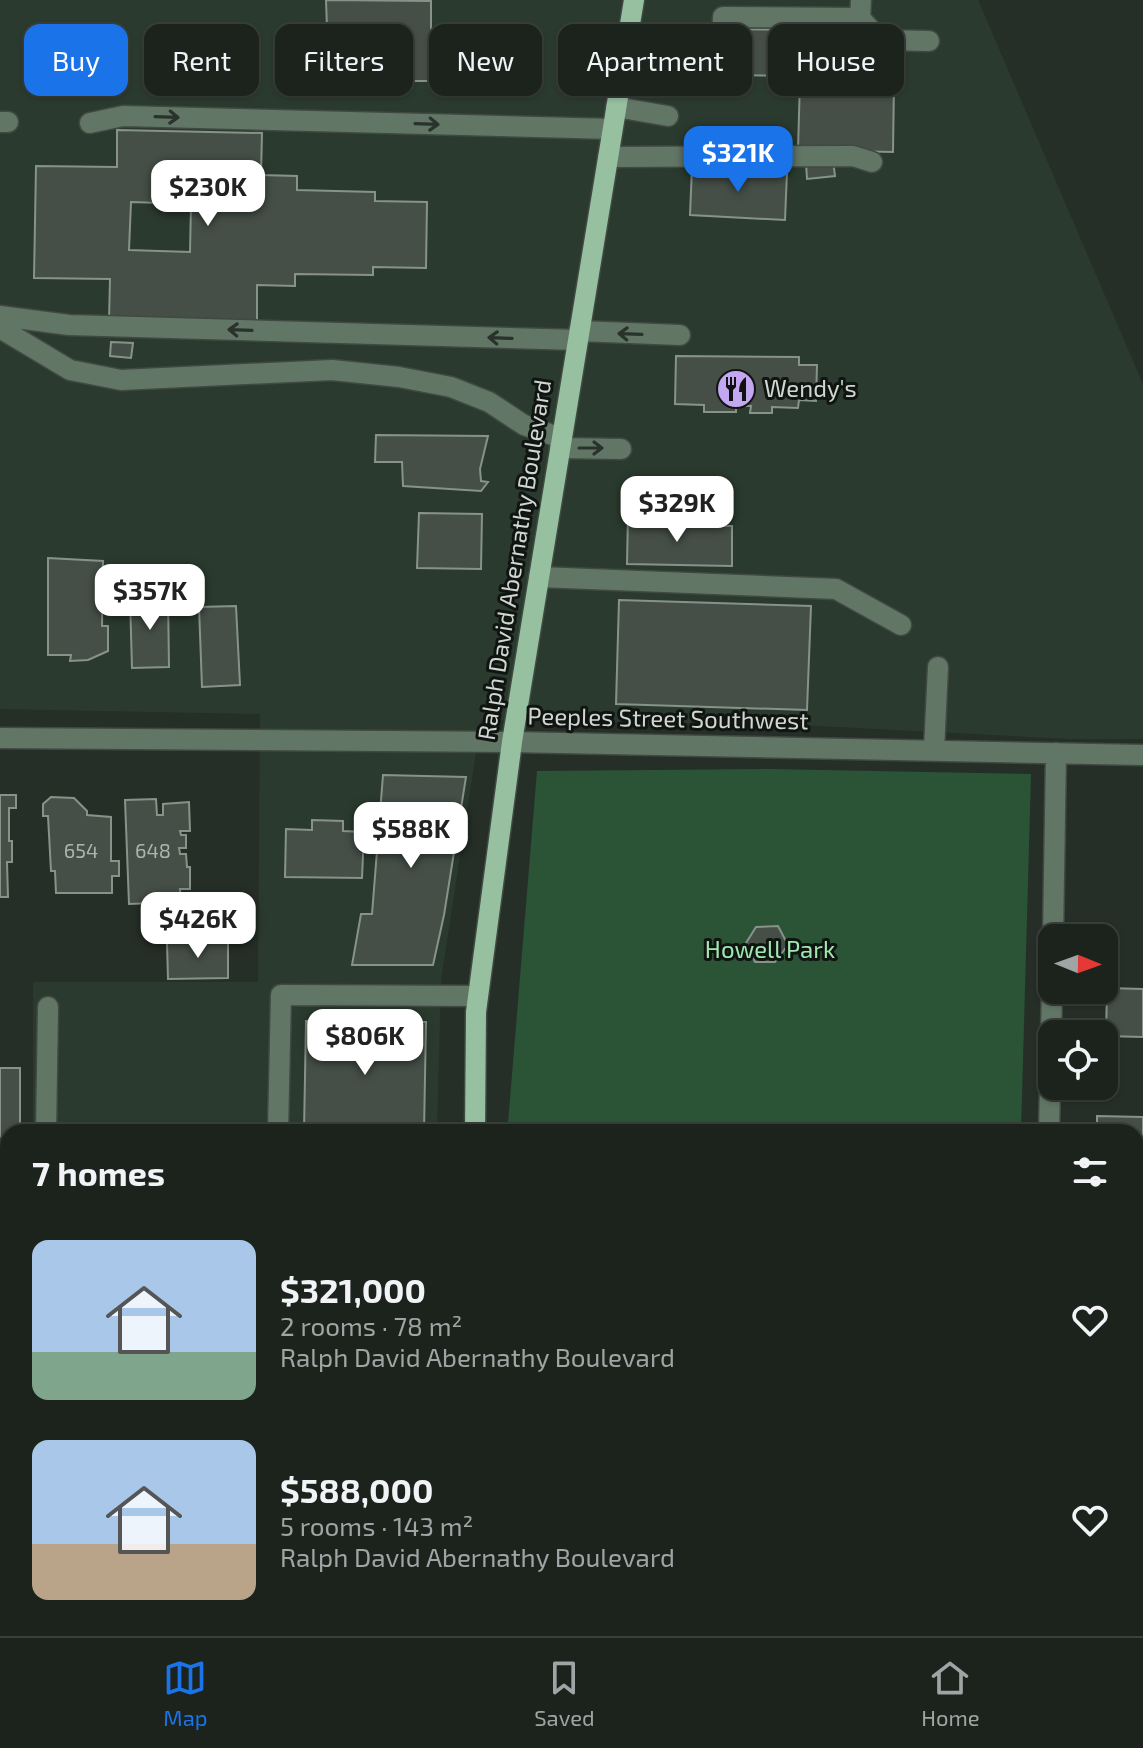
<!DOCTYPE html>
<html lang="en">
<head>
<meta charset="utf-8">
<style>
  :root { --surface:#1c231d; --page:#252b26; --text:#f1f3f6; --muted:#a0a4a4; --line:#3a403b; --accent:#1a73e8 }
  body { margin:0; font-family:"Exo 2",sans-serif; background:var(--page); color:var(--text); height:100vh; display:flex; flex-direction:column; font-size:30px; white-space:nowrap }
  * { box-sizing:border-box; margin:0 }
  p { font-size:26px; color:var(--muted) }
  .icon { flex:none; width:44px; height:44px; fill:none; stroke:currentColor; stroke-width:2; stroke-linecap:round; stroke-linejoin:round }
  .map { position:relative; flex:1; overflow:hidden }
  .side { position:absolute; left:0px; top:1124px; width:1144px; height:512px; display:flex; flex-direction:column; background:var(--surface); border-radius:24px 24px 0 0; box-shadow:0 2px 6px #0004,0 0 0 2px var(--line) }
  .side>* { flex:none }
  .top-card { position:absolute; left:24px; top:24px; width:1096px; height:72px; display:flex; gap:16px }
  .needle { width:52px; rotate:91deg }
  .buttons { position:absolute; left:1038px; top:924px; display:grid; gap:16px }
  .buttons a { display:grid; place-items:center; width:80px; height:80px; border-radius:16px; background:var(--surface); box-shadow:0 2px 6px #0004,0 0 0 2px var(--line); font-size:40px }
  .price { position:absolute; translate:-50% -68px; padding:0 18px; border-radius:16px; background:#fff; color:#222; font-size:26px; line-height:52px; filter:drop-shadow(0 2px 4px #0008) }
  .price::after { content:''; position:absolute; left:50%; top:48px; width:24px; height:18px; margin-left:-12px; background:inherit; clip-path:polygon(0 0,100% 0,50% 100%) }
  .price.current { background:var(--accent); color:#fff }
  ul { padding:0; list-style:none }
  li { display:flex; align-items:center; gap:24px; height:200px; padding:0 32px }
  li span { display:grid; place-items:center; flex:none; width:224px; height:160px; border-radius:16px; color:#555 }
  li>.icon { margin-inline-start:auto }
  span .icon { width:96px; height:96px; fill:#fffc; stroke-width:1 }
  li b { font-size:34px }
  h2 { display:flex; justify-content:space-between; align-items:center; height:96px; padding:0 32px; font-size:34px }
  .tag { padding:0 28px; border-radius:16px; background:var(--surface); box-shadow:0 2px 6px #0004,0 0 0 2px var(--line); font-size:28px; line-height:72px }
  .tag.current { background:var(--accent); color:#fff }
  .dock { display:flex; justify-content:space-around; align-items:center; height:112px; border-top:2px solid var(--line); background:var(--surface); font-size:22px; color:var(--muted) }
  .dock a { display:grid; justify-items:center; gap:4px }
  .dock .current { color:var(--accent) }
  .map>svg:first-child { display:block }
  .built { fill:#2b3a2e }
  .green { fill:#2b5336 }
  .building { fill:#454f47; stroke:#879389; stroke-width:2; fill-rule:evenodd }
  .lines { fill:none; stroke-linecap:round; stroke-linejoin:round }
  .minor-casing { stroke:#404a42; stroke-width:23 }
  .major-casing { stroke:#404a42; stroke-width:23 }
  .minor { stroke:#627666; stroke-width:20 }
  .major { stroke:#96c0a0; stroke-width:20 }
  .oneway { stroke:#29322b }
  .labels { text-anchor:middle; stroke-width:6; stroke-linejoin:round; paint-order:stroke }
  .number-label { font-size:20px; fill:#adb5af }
  .poi-label { font-size:24px; fill:#d0d7d2; stroke:#111512; text-anchor:start }
  .street-label { font-size:24px; fill:#d0d7d2; stroke:#111512 }
  .park-label { font-size:24px; fill:#9fe8b1; stroke:#111512 }
</style>
</head>
<body>
<div class="map">
<svg width="1143" height="1636" viewBox="0 0 1143 1636">
  <rect width="100%" height="100%" fill="#252f27"/>
  <path class="built" d="M 0,0 L 978,0 L 1143,384 L 1143,739 L 1069,739 L 779,724 L 481,720 L 441,980 L 437,1132 L 33,1132 L 33,982 L 258,982 L 260,714 L 0,709 Z
    M 0,1201 L 8,1201 L 8,1628 L 1136,1628 L 1136,1556 L 1143,1557 L 1143,1636 L 0,1636 Z"/>
  <path class="green" d="M 770,769 L 1031,774 L 1021,1132 L 706,1132 L 508,1123 L 537,771 Z"/>
  <path class="building" d="M 326,0 L 431,1 L 431,81 L 368,81 L 368,68 L 297,68 L 297,29 L 327,29 Z
    M 730,29 L 800,30 L 799,76 L 729,75 Z
    M 800,80 L 894,82 L 893,152 L 798,150 Z
    M 117,130 L 262,133 L 261,175 L 297,176 L 297,190 L 375,192 L 375,201 L 427,202 L 426,268 L 373,267 L 373,275 L 295,274 L 295,286 L 257,285 L 257,323 L 109,320 L 110,279 L 34,278 L 36,166 L 117,167 ZM 131,202 L 191,204 L 190,252 L 129,250 Z
    M 833,160 L 835,176 L 807,179 L 806,163 Z
    M 692,167 L 787,172 L 785,220 L 690,215 Z
    M 111,342 L 133,343 L 131,358 L 110,356 Z
    M 676,356 L 799,357 L 799,365 L 817,365 L 816,401 L 799,400 L 798,408 L 772,407 L 772,413 L 750,413 L 751,406 L 736,406 L 736,412 L 704,412 L 704,405 L 675,404 Z
    M 376,435 L 488,436 L 480,469 L 481,481 L 488,482 L 481,491 L 403,486 L 402,462 L 375,462 Z
    M 419,513 L 482,514 L 481,569 L 417,568 Z
    M 628,515 L 658,516 L 658,525 L 732,526 L 732,566 L 627,564 Z
    M 48,558 L 103,561 L 102,626 L 108,626 L 108,651 L 88,660 L 70,661 L 71,655 L 48,655 Z
    M 168,597 L 169,667 L 132,668 L 130,598 Z
    M 619,600 L 811,606 L 807,710 L 616,704 Z
    M 236,606 L 240,685 L 202,687 L 199,607 Z
    M 383,775 L 466,777 L 444,915 L 433,965 L 352,965 L 361,914 L 372,914 Z
    M 0,795 L 16,795 L 16,808 L 9,808 L 9,841 L 12,841 L 12,862 L 7,862 L 8,897 L 0,897 Z
    M 51,797 L 74,798 L 87,811 L 87,815 L 111,817 L 111,861 L 119,861 L 119,876 L 112,876 L 112,893 L 56,893 L 55,871 L 51,871 L 48,816 L 43,816 L 43,804 Z
    M 156,799 L 157,815 L 163,815 L 163,804 L 189,802 L 190,831 L 180,831 L 181,835 L 186,835 L 186,848 L 179,848 L 180,854 L 186,854 L 187,867 L 190,867 L 190,889 L 180,889 L 181,902 L 129,904 L 125,800 Z
    M 312,820 L 343,821 L 343,831 L 364,832 L 362,878 L 285,877 L 286,829 L 312,830 Z
    M 778,926 L 788,945 L 775,962 L 755,962 L 746,943 L 756,927 Z
    M 228,942 L 228,978 L 168,979 L 167,943 Z
    M 1107,988 L 1143,989 L 1143,1037 L 1106,1036 Z
    M 306,1021 L 426,1022 L 424,1132 L 304,1132 Z
    M 0,1068 L 20,1068 L 20,1132 L 8,1132 L 8,1174 L 0,1174 Z
    M 1097,1116 L 1143,1117 L 1143,1173 L 1136,1173 L 1136,1132 L 1097,1132 Z
    M 1136,1192 L 1143,1192 L 1143,1232 L 1136,1232 Z
    M 1136,1251 L 1143,1251 L 1143,1305 L 1136,1305 Z
    M 1136,1327 L 1143,1328 L 1143,1385 L 1138,1384 L 1138,1388 Z
    M 1136,1489 L 1138,1509 L 1142,1510 L 1142,1527 L 1137,1527 L 1136,1563 Z
    M 1019,1628 L 1072,1628 L 1072,1636 L 1012,1636 Z
    M 369,1631 L 428,1633 L 428,1636 L 369,1636 Z
    M 1114,1632 L 1143,1633 L 1143,1636 L 1114,1636 Z"/>
  <g class="lines">
    <g class="minor-casing">
      <path id="minor" d="M 861,0 L 860,18 L 880,40 L 929,41
        M 628,42 L 722,44 L 723,17 L 860,18
        M 616,107 L 668,116
        M 0,122 L 8,122
        M 90,123 L 123,116 L 612,129
        M 608,157 L 853,156 L 872,162
        M 0,316 L 69,325 L 578,340
        M 0,328 L 70,370 L 121,380 L 332,370 L 399,377 L 451,387 L 489,402 L 524,425 L 561,438
        M 579,331 L 680,335
        M 560,448 L 621,449
        M 539,577 L 836,589 L 901,625
        M 0,738 L 512,742 L 1143,755
        M 934,750 L 938,667
        M 1053,938 L 1056,753
        M 46,1132 L 48,1007
        M 278,1132 L 281,995 L 478,996
        M 1049,1132 L 1052,989
        M 0,1229 L 8,1230
        M 1136,1472 L 1143,1473
        M 748,1628 L 749,1636
        M 810,1631 L 810,1636"/>
    </g>
    <g class="major-casing">
      <path id="major" d="M 475,1132 L 476,1012 L 512,742 L 634,0
        M 478,1628 L 479,1636"/>
    </g>
    <use href="#minor" class="minor"/>
    <use href="#major" class="major"/>
  </g>
  <defs><path id="oneway-shaft" d="M-6 0H5M1.5-3L5.5 0L1.5 3" fill="none" stroke-width="1.6" stroke-linecap="round" stroke-linejoin="round" transform="scale(2)"/></defs>
  <g class="oneway">
    <use href="#oneway-shaft" transform="translate(167 117) rotate(2)"/>
    <use href="#oneway-shaft" transform="translate(427 124) rotate(2)"/>
    <use href="#oneway-shaft" transform="translate(240 330) rotate(-178)"/>
    <use href="#oneway-shaft" transform="translate(630 334) rotate(-178)"/>
    <use href="#oneway-shaft" transform="translate(500 338) rotate(-178)"/>
    <use href="#oneway-shaft" transform="translate(591 448)"/>
  </g>
  <defs>
    <g id="restaurant-disc" transform="scale(2)"><circle r="9.5" fill="#c4a7f1" stroke="#111512"/><path d="M-5-6h1v4h1v-4h1v4h1v-4h1v5L-1.5 .5V6h-2V.5L-5-1ZM5-6V6H3V1.5H1.5Q1.5-4 5-6Z" fill="#111"/></g>
  </defs>
  <g fill-rule="evenodd">
    <use href="#restaurant-disc" x="736" y="389"/>
  </g>
  <g class="labels">
    <g class="number-label">
      <text x="81" y="858">654</text>
      <text x="153" y="858">648</text>
    </g>
    <g class="poi-label">
      <text x="764" y="397">Wendy's</text>
    </g>
    <g class="street-label">
      <text transform="translate(515 560) rotate(-81)" y="8">Ralph David Abernathy Boulevard</text>
      <text transform="translate(668 719) rotate(1)" y="8">Peeples Street Southwest</text>
    </g>
    <g class="park-label">
      <text x="770" y="958">Howell Park</text>
    </g>
  </g>
</svg>
<div class="buttons">
<a><svg class="needle" viewBox="-14 -14 28 28"><path d="M0-13l5 13h-10z" fill="#e53935"/><path d="M0 13l5-13h-10z" fill="#a0a4a4"/></svg></a>
<a><svg class="icon" aria-label="locate" viewBox="0 0 24 24"><circle cx="12" cy="12" r="6"/><path d="M12 2v4M12 18v4M2 12h4M18 12h4"/></svg></a>
</div>
<b class="price current" style="left:738px;top:194px">$321K</b>
<b class="price" style="left:208px;top:228px">$230K</b>
<b class="price" style="left:677px;top:544px">$329K</b>
<b class="price" style="left:150px;top:632px">$357K</b>
<b class="price" style="left:411px;top:870px">$588K</b>
<b class="price" style="left:198px;top:960px">$426K</b>
<b class="price" style="left:365px;top:1077px">$806K</b>
<div class="top-card">
<a class="tag current">Buy</a>
<a class="tag">Rent</a>
<a class="tag">Filters</a>
<a class="tag">New</a>
<a class="tag">Apartment</a>
<a class="tag">House</a>
</div>
<section class="side">
<h2>7 homes<svg class="icon" aria-label="filters" viewBox="0 0 24 24"><path d="M4 7h16M4 17h16"/><circle cx="9" cy="7" r="2"/><circle cx="15" cy="17" r="2"/></svg></h2>
<ul>
<li><span style="background:linear-gradient(#a9c7e8 70%,#7fa58c 0)"><svg class="icon" aria-label="home" viewBox="0 0 24 24"><path d="M3 11l9-7 9 7M6 9v11h12V9"/></svg></span><div><b>$321,000</b><p>2 rooms · 78 m²</p><p>Ralph David Abernathy Boulevard</p></div><svg class="icon" aria-label="heart" viewBox="0 0 24 24"><path d="M12 20l-8-8c-3-5 5-10 8-4 3-6 11-1 8 4z"/></svg></li>
<li><span style="background:linear-gradient(#a9c7e8 65%,#b9a48a 0)"><svg class="icon" aria-label="home" viewBox="0 0 24 24"><path d="M3 11l9-7 9 7M6 9v11h12V9"/></svg></span><div><b>$588,000</b><p>5 rooms · 143 m²</p><p>Ralph David Abernathy Boulevard</p></div><svg class="icon" aria-label="heart" viewBox="0 0 24 24"><path d="M12 20l-8-8c-3-5 5-10 8-4 3-6 11-1 8 4z"/></svg></li>
</ul>
</section>
</div>
<nav class="dock">
<a class="current"><svg class="icon" aria-label="map" viewBox="0 0 24 24"><path d="M3 6l6-2 6 2 6-2v14l-6 2-6-2-6 2zM9 4v14M15 6v14"/></svg>Map</a>
<a><svg class="icon" aria-label="saved" viewBox="0 0 24 24"><path d="M7 4h10v16l-5-4-5 4z"/></svg>Saved</a>
<a><svg class="icon" aria-label="home" viewBox="0 0 24 24"><path d="M3 11l9-7 9 7M6 9v11h12V9"/></svg>Home</a>
</nav>
</body>
</html>
